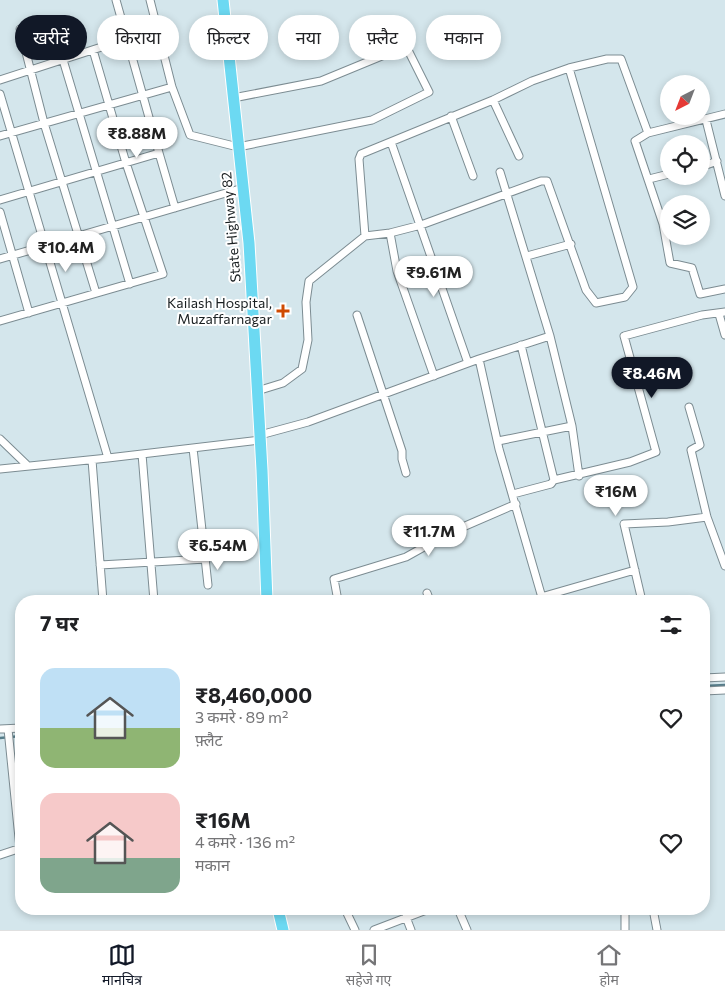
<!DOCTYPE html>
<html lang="hi">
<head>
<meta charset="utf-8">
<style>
  :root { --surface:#fff; --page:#f2f2f2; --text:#202124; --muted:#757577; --line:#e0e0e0; --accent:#111827 }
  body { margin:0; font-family:Commissioner,"Noto Sans Devanagari",sans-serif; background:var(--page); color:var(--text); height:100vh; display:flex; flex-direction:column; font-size:19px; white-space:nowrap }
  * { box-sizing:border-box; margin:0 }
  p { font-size:16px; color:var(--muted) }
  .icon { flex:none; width:28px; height:28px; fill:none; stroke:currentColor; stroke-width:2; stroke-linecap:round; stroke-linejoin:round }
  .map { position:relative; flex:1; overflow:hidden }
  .sheet { position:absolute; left:15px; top:595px; width:695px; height:320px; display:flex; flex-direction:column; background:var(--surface); border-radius:20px; box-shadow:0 2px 8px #0003 }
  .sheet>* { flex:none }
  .top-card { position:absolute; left:15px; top:15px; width:695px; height:45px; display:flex; gap:10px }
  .needle { width:32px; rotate:222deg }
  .fabs { position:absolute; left:660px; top:75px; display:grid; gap:10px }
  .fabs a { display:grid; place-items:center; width:50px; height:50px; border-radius:50%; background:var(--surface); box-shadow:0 2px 8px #0003; font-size:25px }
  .price { position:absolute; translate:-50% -42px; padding:0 11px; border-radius:18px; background:#fff; color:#222; font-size:16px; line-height:32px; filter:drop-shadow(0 1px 2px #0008) }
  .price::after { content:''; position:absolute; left:50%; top:30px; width:15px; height:11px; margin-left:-8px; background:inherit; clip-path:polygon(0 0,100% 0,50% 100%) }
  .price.on { background:var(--accent); color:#fff }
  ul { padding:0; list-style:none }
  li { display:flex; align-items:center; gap:15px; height:125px; padding:0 25px }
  li span { display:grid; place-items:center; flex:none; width:140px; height:100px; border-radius:15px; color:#555 }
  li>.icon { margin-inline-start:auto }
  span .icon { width:60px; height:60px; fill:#fffc; stroke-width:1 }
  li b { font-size:21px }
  h2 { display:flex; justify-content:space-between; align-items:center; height:60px; padding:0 25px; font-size:21px }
  .tag { padding:0 18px; border-radius:22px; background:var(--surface); box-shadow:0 2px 8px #0003; font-size:18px; line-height:45px }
  .tag.on { background:var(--accent); color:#fff }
  .dock { display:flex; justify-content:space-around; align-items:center; height:70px; border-top:1px solid var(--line); background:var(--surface); font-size:14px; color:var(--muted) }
  .dock a { display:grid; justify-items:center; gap:2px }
  .dock .on { color:var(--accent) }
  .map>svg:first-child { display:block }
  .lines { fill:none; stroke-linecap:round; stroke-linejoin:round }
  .stream { stroke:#567d8a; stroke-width:2.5 }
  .street-casing { stroke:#7c8c92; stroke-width:9 }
  .primary-casing { stroke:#fff; stroke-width:13 }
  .street { stroke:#fff; stroke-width:7 }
  .primary { stroke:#6cd9f2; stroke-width:11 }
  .poi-dot { fill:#cf4a02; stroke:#fff; stroke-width:2 }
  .labels { text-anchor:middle; stroke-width:4; stroke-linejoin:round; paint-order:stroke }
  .street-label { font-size:14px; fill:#191f21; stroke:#fff }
  .poi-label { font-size:14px; fill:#191f21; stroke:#fff; text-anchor:end }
</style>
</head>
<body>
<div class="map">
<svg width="725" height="930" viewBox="0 0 725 930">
  <rect width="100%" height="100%" fill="#d4e6ec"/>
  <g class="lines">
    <path class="stream" d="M 704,686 L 725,685
      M 0,738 L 21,736"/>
    <g class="street-casing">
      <path id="street" d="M 150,0 L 172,87 L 190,135 L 238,147 L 372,120 L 429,92 L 406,46 L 321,81 L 233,98
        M 52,23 L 130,284
        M 20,29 L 44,123 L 96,293
        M 0,80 L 157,29
        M 0,94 L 108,458
        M 493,100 L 519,156
        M 725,114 L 648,133 L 635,141 L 663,224 L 670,263 L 692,268 L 700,294 L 725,289
        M 451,116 L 473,176
        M 706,120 L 725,196
        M 0,136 L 172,87
        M 391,142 L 468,363
        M 159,153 L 175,208
        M 701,167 L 717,161
        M 500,172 L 550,336
        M 649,179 L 669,174
        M 0,200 L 159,153 L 116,0
        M 0,212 L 29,313
        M 390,233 L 397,271 L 434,376
        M 365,236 L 359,159 L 361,154 L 493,100 L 532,81 L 569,68 L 607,59 L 621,59 L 648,133
        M 527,256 L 571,244
        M 0,259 L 243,188
        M 719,314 L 725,335
        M 357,315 L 402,451 L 402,459 L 406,473
        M 0,321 L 163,274 L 126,163 L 93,50
        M 521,345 L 554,480
        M 479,359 L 550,336 L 572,426 L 498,441
        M 257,391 L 283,383 L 302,369 L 308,340 L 306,302 L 309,281 L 365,236 L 390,233 L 421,225 L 541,181 L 547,181 L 586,290 L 596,303 L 625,297 L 633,287 L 569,68
        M 689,407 L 700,445 L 691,450 L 707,517 L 725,566
        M 572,426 L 579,476
        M 260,435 L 308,422 L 479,359 L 499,449 L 543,601
        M 0,439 L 27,465
        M 193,448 L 208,585
        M 142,454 L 154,601
        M 92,460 L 103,601
        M 0,469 L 108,458 L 260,440
        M 513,494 L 551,484 L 554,480 L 630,462 L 656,452 L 624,336 L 702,315 L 725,312
        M 100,565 L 206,559
        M 427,593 L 430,601
        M 541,597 L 635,570
        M 338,601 L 334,579 L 406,557 L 449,533 L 516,504
        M 642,601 L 624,524 L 668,522 L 707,517
        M 704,678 L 725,677
        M 704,691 L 725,690
        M 0,729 L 21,728
        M 8,729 L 20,848
        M 0,855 L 21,848
        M 345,909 L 355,930
        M 458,909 L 467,930
        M 653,909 L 657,930
        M 406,917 L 411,930
        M 374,930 L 429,909
        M 625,930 L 625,909"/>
    </g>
    <g class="primary-casing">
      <path id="primary" d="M 223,0 L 249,243 L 262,470 L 267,601
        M 278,909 L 283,930"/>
    </g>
    <use href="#street" class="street"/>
    <use href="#primary" class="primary"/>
  </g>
  <path class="poi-dot" d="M280.5 303.5h5v5h5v5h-5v5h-5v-5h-5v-5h5z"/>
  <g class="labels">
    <g class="street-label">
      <text transform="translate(231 227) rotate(-95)" y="5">State Highway 82</text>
    </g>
    <g class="poi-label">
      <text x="272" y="308">Kailash Hospital,<tspan x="272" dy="16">Muzaffarnagar</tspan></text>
    </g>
  </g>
</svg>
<div class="fabs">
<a><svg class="needle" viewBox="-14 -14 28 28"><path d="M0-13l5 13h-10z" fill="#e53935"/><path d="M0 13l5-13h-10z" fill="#757577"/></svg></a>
<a><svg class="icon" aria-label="locate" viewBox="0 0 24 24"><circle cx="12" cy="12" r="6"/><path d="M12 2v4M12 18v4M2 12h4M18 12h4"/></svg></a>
<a><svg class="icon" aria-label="layers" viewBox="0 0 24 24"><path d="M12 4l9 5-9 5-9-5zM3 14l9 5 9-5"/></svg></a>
</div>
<b class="price" style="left:137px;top:159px">₹8.88M</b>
<b class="price" style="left:66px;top:273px">₹10.4M</b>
<b class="price" style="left:434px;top:298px">₹9.61M</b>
<b class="price on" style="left:652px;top:399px">₹8.46M</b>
<b class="price" style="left:616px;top:517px">₹16M</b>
<b class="price" style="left:429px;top:557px">₹11.7M</b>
<b class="price" style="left:218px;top:571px">₹6.54M</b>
<div class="top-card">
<a class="tag on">खरीदें</a>
<a class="tag">किराया</a>
<a class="tag">फ़िल्टर</a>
<a class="tag">नया</a>
<a class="tag">फ़्लैट</a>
<a class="tag">मकान</a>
</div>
<section class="sheet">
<h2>7 घर<svg class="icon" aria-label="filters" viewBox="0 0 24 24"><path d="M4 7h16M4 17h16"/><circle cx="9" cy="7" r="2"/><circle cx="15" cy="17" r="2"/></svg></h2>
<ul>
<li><span style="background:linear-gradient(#bfe0f5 60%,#8fb573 0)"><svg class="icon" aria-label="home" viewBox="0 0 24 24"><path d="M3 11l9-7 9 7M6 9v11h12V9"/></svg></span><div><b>₹8,460,000</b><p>3 कमरे · 89 m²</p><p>फ़्लैट</p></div><svg class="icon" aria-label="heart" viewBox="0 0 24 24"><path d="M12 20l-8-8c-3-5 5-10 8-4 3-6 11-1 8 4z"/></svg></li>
<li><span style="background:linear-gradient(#f6c9c9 65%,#7fa58c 0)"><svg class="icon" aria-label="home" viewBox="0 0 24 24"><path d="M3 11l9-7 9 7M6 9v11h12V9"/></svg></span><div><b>₹16M</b><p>4 कमरे · 136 m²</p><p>मकान</p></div><svg class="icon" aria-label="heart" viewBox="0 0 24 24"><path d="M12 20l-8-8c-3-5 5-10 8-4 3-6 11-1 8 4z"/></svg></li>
</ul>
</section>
</div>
<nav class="dock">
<a class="on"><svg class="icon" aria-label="map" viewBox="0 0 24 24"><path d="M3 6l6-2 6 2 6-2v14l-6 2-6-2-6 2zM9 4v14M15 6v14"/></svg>मानचित्र</a>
<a><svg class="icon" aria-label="saved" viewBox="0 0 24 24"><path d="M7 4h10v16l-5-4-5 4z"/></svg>सहेजे गए</a>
<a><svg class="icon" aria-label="home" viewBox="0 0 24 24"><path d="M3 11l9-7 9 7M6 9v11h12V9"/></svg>होम</a>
</nav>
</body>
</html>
